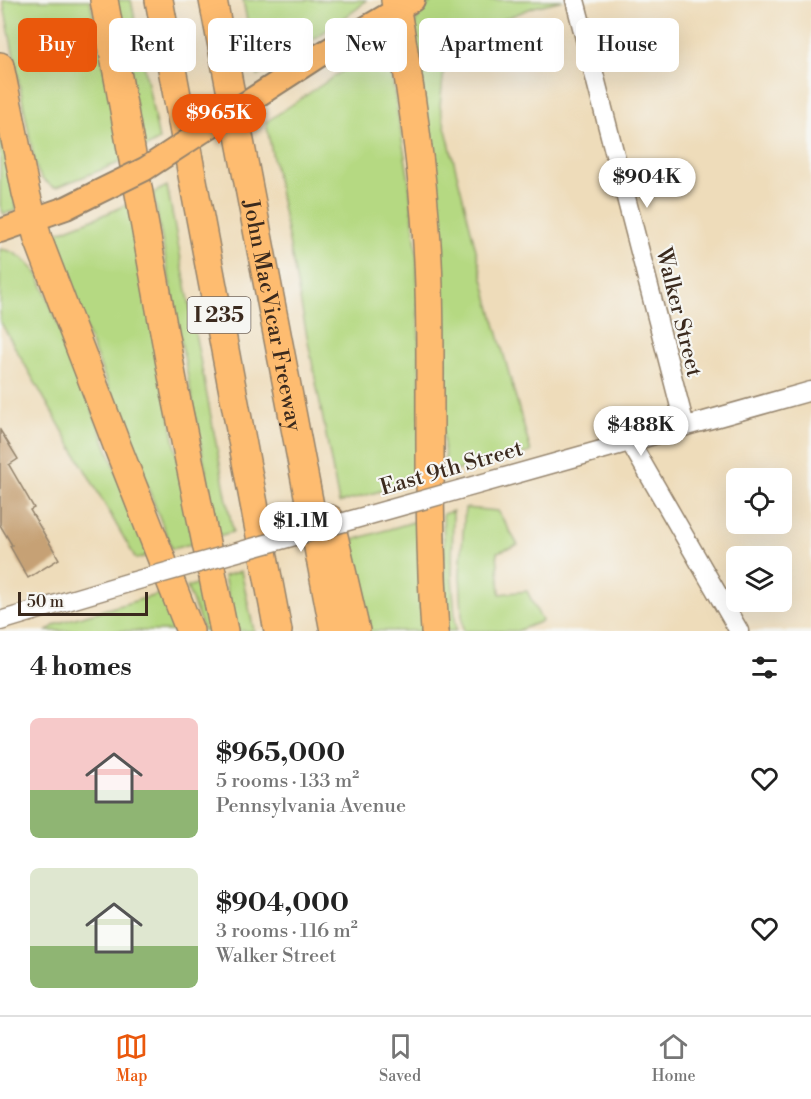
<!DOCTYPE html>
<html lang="en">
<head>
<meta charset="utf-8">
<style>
  :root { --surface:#fff; --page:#f2f2f2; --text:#222; --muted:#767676; --line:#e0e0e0; --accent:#ea580c }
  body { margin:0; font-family:"Libre Bodoni",serif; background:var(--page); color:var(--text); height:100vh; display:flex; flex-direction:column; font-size:22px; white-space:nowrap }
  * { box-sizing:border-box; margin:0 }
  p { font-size:20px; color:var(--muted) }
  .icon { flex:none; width:33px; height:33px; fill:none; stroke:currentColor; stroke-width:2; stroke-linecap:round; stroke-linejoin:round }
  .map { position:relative; height:631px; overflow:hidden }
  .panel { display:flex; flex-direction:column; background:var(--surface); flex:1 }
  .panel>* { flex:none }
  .hud { position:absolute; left:18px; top:18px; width:776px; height:54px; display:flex; gap:12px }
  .tools { position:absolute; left:726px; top:468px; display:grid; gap:12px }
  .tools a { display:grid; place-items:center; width:66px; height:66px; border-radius:9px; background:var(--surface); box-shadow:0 6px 24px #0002; font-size:30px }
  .scale { position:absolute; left:18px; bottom:15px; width:130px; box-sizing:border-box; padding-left:6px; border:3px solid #3b2a1e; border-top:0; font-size:16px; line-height:21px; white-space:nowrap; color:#3b2a1e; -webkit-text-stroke:4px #f6f6f2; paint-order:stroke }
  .price { position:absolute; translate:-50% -51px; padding:0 14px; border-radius:21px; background:#fff; color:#222; font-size:20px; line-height:39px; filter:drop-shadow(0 2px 3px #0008) }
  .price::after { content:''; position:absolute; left:50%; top:36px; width:18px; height:14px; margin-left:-9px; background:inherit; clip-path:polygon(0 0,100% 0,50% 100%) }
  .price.current { background:var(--accent); color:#fff }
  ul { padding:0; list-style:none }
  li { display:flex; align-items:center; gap:18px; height:150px; padding:0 30px }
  li span { display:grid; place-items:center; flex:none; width:168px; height:120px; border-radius:9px; color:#555 }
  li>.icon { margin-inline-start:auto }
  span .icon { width:72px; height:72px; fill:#fffc; stroke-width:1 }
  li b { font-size:26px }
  h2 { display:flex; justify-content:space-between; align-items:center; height:72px; padding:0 30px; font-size:26px }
  .pill { padding:0 21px; border-radius:9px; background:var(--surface); box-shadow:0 6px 24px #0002; font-size:21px; line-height:54px }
  .pill.current { background:var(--accent); color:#fff }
  .dock { display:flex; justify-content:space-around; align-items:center; height:84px; border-top:2px solid var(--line); background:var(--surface); font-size:16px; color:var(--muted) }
  .dock a { display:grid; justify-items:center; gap:3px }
  .dock .current { color:var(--accent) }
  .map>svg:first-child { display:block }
  .green { fill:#b5d982; stroke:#788250; stroke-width:1.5 }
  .building { fill:#c6a174 }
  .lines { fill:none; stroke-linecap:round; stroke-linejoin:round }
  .minor-casing { stroke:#94836c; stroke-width:21 }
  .major-casing { stroke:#94836c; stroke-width:26 }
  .highway-casing { stroke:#94836c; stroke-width:30 }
  .minor { stroke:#fff; stroke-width:18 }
  .major { stroke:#febc70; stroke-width:22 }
  .highway { stroke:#febc70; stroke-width:27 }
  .minor-bridge-casing { stroke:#94836c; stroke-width:21; stroke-linecap:butt }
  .major-bridge-casing { stroke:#94836c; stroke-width:26; stroke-linecap:butt }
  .minor-bridge { stroke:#fff; stroke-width:18 }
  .major-bridge { stroke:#febc70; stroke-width:22 }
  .labels { text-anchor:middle; stroke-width:4.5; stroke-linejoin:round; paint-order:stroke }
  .shield { fill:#f6f6f2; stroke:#73675e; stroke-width:1.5 }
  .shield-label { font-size:21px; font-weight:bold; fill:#3b2a1e }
  .street-label { font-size:22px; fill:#3b2a1e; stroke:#f6f6f2 }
</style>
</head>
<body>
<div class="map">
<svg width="811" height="631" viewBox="0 0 811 631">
  <rect width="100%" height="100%" fill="#f6f6f2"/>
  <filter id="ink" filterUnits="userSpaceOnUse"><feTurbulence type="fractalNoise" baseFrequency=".0167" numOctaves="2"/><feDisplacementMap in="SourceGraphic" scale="12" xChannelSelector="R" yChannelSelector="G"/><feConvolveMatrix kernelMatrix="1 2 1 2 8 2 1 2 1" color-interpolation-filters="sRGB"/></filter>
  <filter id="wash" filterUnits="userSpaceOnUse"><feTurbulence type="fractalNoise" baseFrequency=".008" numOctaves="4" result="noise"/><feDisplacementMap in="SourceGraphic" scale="24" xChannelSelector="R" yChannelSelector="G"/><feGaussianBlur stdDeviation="1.35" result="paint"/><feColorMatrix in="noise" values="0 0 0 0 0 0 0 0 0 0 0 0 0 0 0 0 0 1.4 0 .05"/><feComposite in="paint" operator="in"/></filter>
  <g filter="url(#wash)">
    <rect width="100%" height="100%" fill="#eedcba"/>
    <path class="green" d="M 3,0 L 90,0 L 124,161 L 57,187 L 53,187 L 41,178 L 35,165 Z
      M 115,0 L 131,0 L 159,140 L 143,149 Z
      M 243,0 L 366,0 L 358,8 L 317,37 L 258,76 Z
      M 436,0 L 563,0 L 534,7 L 489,25 L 461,41 L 444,69 L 440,106 L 489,302 L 531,452 L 446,473 L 413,29 C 419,13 420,8 436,0 Z
      M 386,42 L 409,181 L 417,255 L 422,479 L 339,503 L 266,122 Z
      M 0,112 L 17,210 L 4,214 L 0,206 Z
      M 167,186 L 233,532 L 218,536 L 153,193 Z
      M 129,204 L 194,543 L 172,549 L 49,236 C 75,225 103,216 129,204 Z
      M 0,249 C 18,251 26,261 38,274 L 150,555 L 136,559 L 0,321 Z
      M 465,508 L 498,511 L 518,545 L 497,552 L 500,594 L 527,591 L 542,621 L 517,631 L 463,631 L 460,574 Z
      M 453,511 L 452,576 L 456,631 L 446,631 L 443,514 Z
      M 420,520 L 425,631 L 368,631 L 361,607 L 349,541 Z
      M 241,571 L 254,631 L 235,631 L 224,576 Z
      M 200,583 L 211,631 L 204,631 L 187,587 Z
      M 167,592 L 181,631 L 47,631 L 55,625 L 65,621 Z"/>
    <g id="blocks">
      <path class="building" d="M 0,430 L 18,459 L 9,465 L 34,508 L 30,510 L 59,559 L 28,578 L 10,546 L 12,545 L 0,525 Z"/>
    </g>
  </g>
  <g filter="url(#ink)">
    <use href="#blocks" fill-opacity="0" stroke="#94836c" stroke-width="1.5"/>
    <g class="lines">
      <g class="minor-casing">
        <path id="minor" d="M 575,0 L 685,426
          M 630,442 L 739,631
          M 462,489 L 811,391
          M 0,621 L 131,582"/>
      </g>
      <g class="major-casing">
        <path id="major" d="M 320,55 L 413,0
          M 0,231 L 66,208 L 94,194"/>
      </g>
      <g class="highway-casing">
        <g id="highway">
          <path d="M 104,0 L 175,392 L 224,631"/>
          <path d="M 159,0 L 278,631"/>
          <path id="s1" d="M 213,0 L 334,631"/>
          <path d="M 395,0 C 410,81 422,162 427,244 C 430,286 430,329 430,371 C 430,458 429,545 435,631"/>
          <path d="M 0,66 L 26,193 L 38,239 L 118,448 L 190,631"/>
          <path d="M 330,519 L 356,631"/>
        </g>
      </g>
      <use href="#minor" class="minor"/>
      <use href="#major" class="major"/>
      <use href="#highway" class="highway"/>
      <g class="minor-bridge-casing">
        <path id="minor-bridge" d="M 131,582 L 462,489"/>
      </g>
      <g class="major-bridge-casing">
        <path id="major-bridge" d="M 94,194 L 145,169 L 174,150 L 320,55"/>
      </g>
      <use href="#minor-bridge" class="minor-bridge"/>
      <use href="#major-bridge" class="major-bridge"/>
    </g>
  </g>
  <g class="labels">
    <rect class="shield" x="187.5" y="297" width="63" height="36" rx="4.5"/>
    <g class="shield-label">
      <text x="219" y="322">I 235</text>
    </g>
    <g class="street-label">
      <text transform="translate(680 312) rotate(76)" y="8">Walker Street</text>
      <text dy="8" stroke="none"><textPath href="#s1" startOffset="321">John MacVicar Freeway</textPath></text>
      <text transform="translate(451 467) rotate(-16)" y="8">East 9th Street</text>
    </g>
  </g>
</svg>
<div class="tools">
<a><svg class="icon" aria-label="locate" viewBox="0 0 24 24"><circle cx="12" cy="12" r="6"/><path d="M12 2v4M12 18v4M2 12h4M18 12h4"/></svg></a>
<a><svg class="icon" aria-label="layers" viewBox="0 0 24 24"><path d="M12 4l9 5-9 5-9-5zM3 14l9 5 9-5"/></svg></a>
</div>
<div class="scale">50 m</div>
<b class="price current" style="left:219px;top:145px">$965K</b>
<b class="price" style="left:647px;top:209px">$904K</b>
<b class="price" style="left:641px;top:457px">$488K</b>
<b class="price" style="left:301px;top:553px">$1.1M</b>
<div class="hud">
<a class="pill current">Buy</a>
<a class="pill">Rent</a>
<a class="pill">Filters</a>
<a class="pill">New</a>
<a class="pill">Apartment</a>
<a class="pill">House</a>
</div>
</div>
<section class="panel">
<h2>4 homes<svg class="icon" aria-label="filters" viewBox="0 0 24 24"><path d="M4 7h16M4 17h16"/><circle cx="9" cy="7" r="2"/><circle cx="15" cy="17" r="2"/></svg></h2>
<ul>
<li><span style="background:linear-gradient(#f6c9c9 60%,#8fb573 0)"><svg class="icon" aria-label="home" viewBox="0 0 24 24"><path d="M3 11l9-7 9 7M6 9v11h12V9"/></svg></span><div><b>$965,000</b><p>5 rooms · 133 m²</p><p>Pennsylvania Avenue</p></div><svg class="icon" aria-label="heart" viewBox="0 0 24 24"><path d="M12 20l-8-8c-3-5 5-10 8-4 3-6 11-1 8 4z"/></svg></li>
<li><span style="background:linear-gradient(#dfe7d0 65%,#8fb573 0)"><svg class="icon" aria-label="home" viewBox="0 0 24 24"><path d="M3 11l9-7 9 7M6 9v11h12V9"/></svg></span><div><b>$904,000</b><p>3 rooms · 116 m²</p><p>Walker Street</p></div><svg class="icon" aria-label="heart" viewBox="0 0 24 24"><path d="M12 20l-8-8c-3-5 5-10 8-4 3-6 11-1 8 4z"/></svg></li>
</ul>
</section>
<nav class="dock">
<a class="current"><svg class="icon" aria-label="map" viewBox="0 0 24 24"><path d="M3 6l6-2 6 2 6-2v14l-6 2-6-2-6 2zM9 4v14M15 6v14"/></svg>Map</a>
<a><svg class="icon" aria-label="saved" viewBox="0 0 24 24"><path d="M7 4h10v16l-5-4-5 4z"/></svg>Saved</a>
<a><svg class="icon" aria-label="home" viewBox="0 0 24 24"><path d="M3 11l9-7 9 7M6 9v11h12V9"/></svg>Home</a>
</nav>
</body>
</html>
